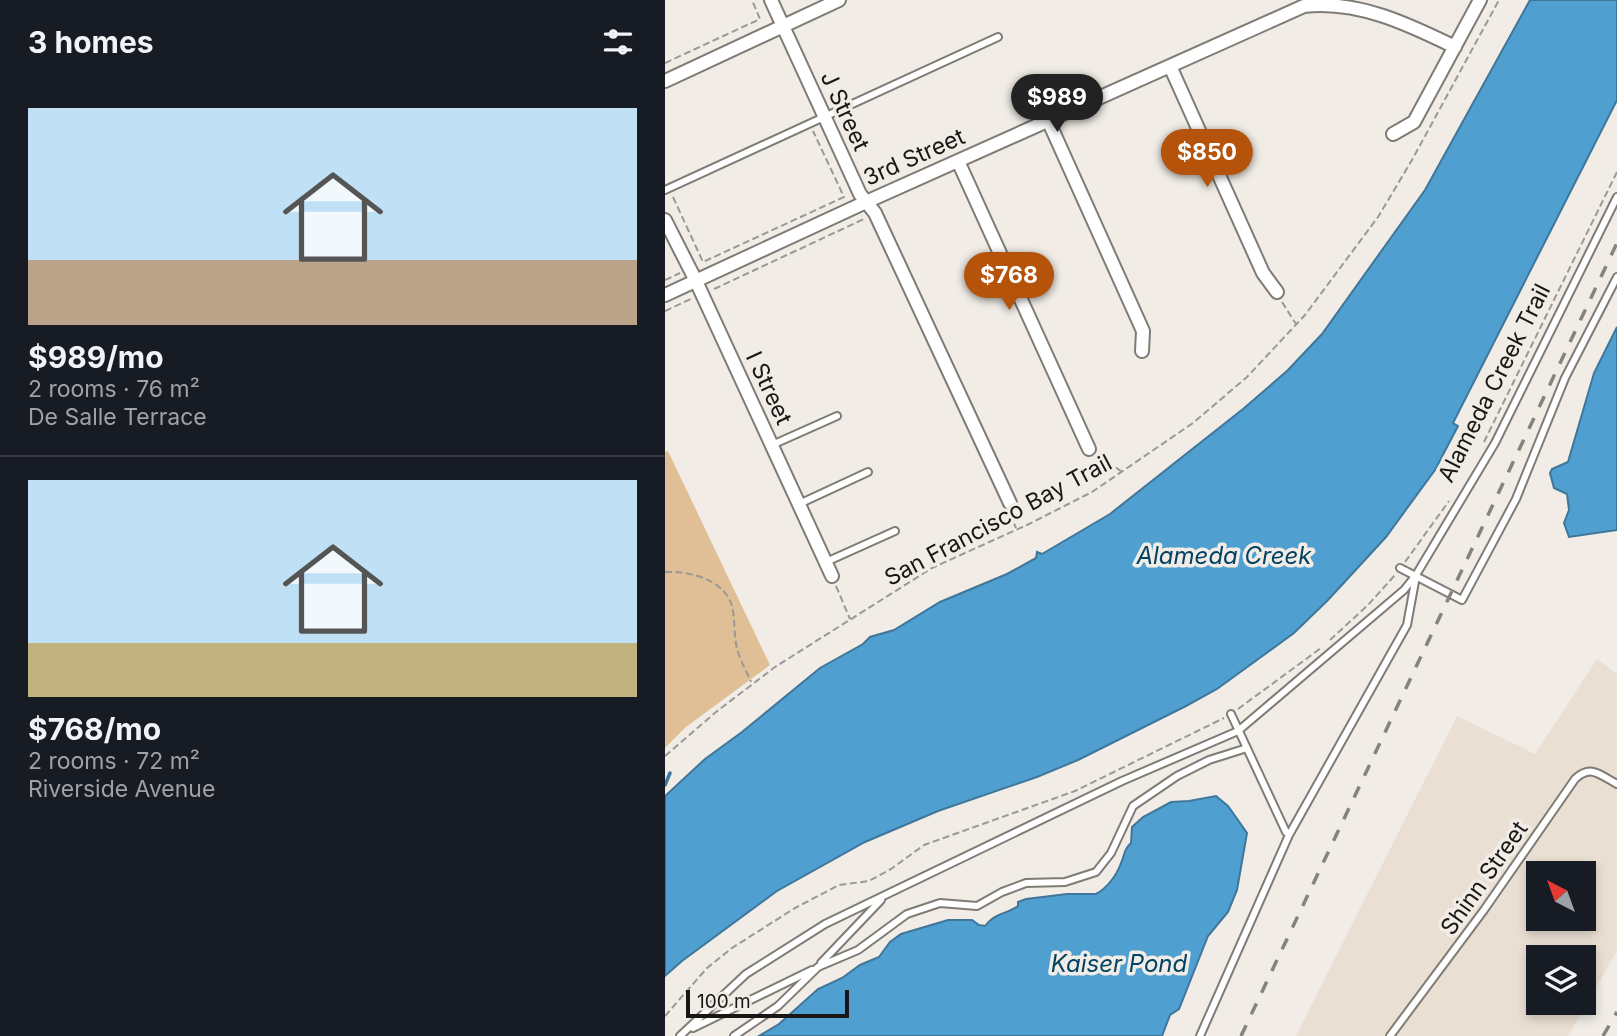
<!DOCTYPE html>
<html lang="en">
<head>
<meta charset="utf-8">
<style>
  :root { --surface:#171b24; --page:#20242c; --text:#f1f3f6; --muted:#9ea1a6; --line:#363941; --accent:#b45309 }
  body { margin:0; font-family:Inter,sans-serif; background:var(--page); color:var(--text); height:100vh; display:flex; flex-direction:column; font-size:26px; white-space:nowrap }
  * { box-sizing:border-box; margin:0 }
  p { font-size:23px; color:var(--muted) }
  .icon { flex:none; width:38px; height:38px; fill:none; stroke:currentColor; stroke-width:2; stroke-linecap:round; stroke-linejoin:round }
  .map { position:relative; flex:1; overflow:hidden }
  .details { display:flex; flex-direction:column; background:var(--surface); width:665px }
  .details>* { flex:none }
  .needle { width:46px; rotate:319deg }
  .fabs { position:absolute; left:861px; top:861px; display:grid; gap:14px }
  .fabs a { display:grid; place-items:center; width:70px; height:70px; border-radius:0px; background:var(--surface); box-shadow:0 4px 10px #0003; font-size:35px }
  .scale { position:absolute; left:21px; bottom:18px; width:163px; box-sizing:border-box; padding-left:7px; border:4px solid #191715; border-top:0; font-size:19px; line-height:24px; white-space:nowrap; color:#191715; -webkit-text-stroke:5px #f1ece6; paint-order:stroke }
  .price { position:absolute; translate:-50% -60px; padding:0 16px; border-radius:24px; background:var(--accent); color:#fff; font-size:23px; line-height:46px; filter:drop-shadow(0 2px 4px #0008) }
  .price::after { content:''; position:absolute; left:50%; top:42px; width:21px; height:16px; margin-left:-10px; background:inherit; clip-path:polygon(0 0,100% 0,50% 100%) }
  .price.active { background:#222; color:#fff }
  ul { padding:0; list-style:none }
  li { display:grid; align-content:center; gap:14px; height:371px; padding:0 28px }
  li+li { border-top:2px solid var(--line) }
  li span { display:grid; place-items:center; height:217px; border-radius:0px; color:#555 }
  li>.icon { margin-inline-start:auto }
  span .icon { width:126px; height:126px; fill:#fffc; stroke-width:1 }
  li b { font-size:30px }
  h2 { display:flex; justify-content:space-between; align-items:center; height:84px; padding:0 28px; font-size:30px }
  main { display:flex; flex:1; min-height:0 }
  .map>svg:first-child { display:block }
  .built { fill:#eadfd3; fill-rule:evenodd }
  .green { fill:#e0bf96 }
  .water { fill:#509fd1; stroke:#407699; stroke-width:2 }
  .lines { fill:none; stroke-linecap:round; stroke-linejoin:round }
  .stream { stroke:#407699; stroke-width:3.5 }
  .service-casing { stroke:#7f7b75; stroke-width:10 }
  .minor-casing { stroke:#7f7b75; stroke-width:16 }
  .path { stroke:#9c9893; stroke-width:2; stroke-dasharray:7 3.5; stroke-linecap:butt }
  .service { stroke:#fff; stroke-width:6 }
  .minor { stroke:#fff; stroke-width:12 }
  .rail { stroke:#86837f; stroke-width:3.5; stroke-dasharray:12 12; stroke-linecap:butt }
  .labels { text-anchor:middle; stroke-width:7; stroke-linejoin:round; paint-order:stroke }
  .street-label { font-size:23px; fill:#191715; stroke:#f1ece6 }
  .water-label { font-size:24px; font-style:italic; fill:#004364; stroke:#f1ece6 }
</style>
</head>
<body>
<main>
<section class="details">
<h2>3 homes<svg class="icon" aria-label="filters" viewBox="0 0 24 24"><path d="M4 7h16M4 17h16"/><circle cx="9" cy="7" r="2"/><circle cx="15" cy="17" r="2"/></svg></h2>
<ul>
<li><span style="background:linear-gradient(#bfe0f5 70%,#b9a48a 0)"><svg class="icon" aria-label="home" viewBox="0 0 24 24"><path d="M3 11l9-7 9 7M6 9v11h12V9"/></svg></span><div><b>$989/mo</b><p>2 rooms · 76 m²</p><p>De Salle Terrace</p></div></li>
<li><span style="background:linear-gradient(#bfe0f5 75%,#c2b280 0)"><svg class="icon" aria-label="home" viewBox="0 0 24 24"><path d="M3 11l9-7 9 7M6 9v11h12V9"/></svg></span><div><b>$768/mo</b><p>2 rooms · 72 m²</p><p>Riverside Avenue</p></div></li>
</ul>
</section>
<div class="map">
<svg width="952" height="1036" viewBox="0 0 952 1036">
  <rect width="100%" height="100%" fill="#f1ece6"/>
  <path class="built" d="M 932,659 L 952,674 L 952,951 L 903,1036 L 631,1036 L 792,716 L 870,754 ZM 873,873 L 919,873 L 919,919 L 873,919 ZM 873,957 L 919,957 L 919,1003 L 873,1003 Z"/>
  <path class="green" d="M 3,451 L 105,665 L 21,727 L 0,748 L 0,452 Z"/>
  <path class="water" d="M 865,0 L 952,0 L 952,100 L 788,423 L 793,426 L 770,470 L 721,537 L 663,600 L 629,633 L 552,689 L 521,706 L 413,760 L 372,777 L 273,811 L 200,842 L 112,891 L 17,961 L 0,976 L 0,796 L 40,759 L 77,732 L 155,668 L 198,644 L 205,637 L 229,630 L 275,602 L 342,574 L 371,558 L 372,552 L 377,554 L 445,514 L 578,409 L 622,371 L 657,334 L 760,190 Z
    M 952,327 L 952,530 L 904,537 L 899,523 L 904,510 L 902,494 L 889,488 L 885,473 L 887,469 L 903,462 L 929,373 Z
    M 551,796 L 563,806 L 582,833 L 572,890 L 563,912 L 543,936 L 514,1009 L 505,1015 L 497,1036 L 94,1036 L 114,1024 L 153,989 L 177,978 L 195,965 L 214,957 L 225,942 L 236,934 L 283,920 L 307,920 L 314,925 L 320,926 C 329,913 342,914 353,906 L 353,902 L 361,899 L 402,894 L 431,894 C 442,888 452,875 456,863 C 460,855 458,850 466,843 L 467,827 L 478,817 L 506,802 L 524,801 Z"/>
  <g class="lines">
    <path class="stream" d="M 0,785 L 5,773"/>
    <g class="service-casing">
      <path id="service" d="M 0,190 L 333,37
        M 107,445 L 172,416
        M 134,504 L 203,472
        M 161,562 L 230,531
        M 735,568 L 797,600 L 851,499 L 900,378 L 952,277
        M 566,714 L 621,832 L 624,835
        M 156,963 L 216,900
        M 28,1028 L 147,970
        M 15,1036 L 81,974 L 160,924 L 457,781 L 573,731 L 739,590 L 751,575 L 830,443 L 952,197
        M 69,1036 L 113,1006 L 153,967 L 193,950 L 242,914 L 275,903 L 312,906 L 337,892 L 361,883 L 400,882 L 431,872 L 446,853 L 468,806 L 512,776 L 544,760 L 582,748
        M 535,1036 L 624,835 L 742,625 L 751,576
        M 725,1036 L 819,910 L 910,779 C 926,764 935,775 952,784"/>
    </g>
    <g class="minor-casing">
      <path id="minor" d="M 106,0 L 195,194 L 210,213 L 345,503
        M 505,66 L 598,273 L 612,292
        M 0,81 L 174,0
        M 383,120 L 478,331 L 477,351
        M 728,134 L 749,122 L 815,0
        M 293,161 L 424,449
        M 0,220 L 31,281 L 167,576
        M 0,295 L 201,202 L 639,6 C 693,0 743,24 790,47"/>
    </g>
    <path class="path" d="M 0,63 L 95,19 L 87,0
      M 8,197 L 38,262 L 179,197 L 148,131
      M 0,280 L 15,273
      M 49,289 L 199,219
      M 617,302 L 631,324
      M 0,311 L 28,298
      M 819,442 L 952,172
      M 434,455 L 457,472
      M 345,514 L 351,528
      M 740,562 L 784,501
      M 0,572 C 23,571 56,578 66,603 C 71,618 68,637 73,652 C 76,662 82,672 86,682
      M 171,586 L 185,619
      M 665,640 L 703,605 L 730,575
      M 573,709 L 656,648
      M 0,756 L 51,712 L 110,667 L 267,568 L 364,524 L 427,492 L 528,423 L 582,377 L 640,315 L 713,217 L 747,160 L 834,0
      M 0,1016 L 42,968 L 67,948 L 130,908 L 174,885 L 204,881 L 226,869 L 259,845 L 410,791 L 559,718"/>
    <use href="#service" class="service"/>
    <use href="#minor" class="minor"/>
    <path class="rail" d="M 576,1036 L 952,243
      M 938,1036 L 952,1012"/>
  </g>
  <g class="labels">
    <g class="street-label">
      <text transform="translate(180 111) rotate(65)" y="8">J Street</text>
      <text transform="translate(249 157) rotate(-24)" y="8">3rd Street</text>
      <text transform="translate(829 383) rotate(-63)" y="8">Alameda Creek Trail</text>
      <text transform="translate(104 388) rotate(65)" y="8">I Street</text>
      <text transform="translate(333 520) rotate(-28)" y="8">San Francisco Bay Trail</text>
      <text transform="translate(819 878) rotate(-55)" y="8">Shinn Street</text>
    </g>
    <g class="water-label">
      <text x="559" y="564">Alameda Creek</text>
      <text x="454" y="972">Kaiser Pond</text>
    </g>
  </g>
</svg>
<div class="fabs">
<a><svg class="needle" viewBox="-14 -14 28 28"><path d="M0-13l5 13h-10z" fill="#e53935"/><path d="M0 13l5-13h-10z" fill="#9ea1a6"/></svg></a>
<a><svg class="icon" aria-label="layers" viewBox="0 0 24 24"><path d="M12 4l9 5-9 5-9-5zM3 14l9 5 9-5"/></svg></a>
</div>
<div class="scale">100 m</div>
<b class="price active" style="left:392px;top:134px">$989</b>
<b class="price" style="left:542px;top:189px">$850</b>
<b class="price" style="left:344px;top:312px">$768</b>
</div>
</main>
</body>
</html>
